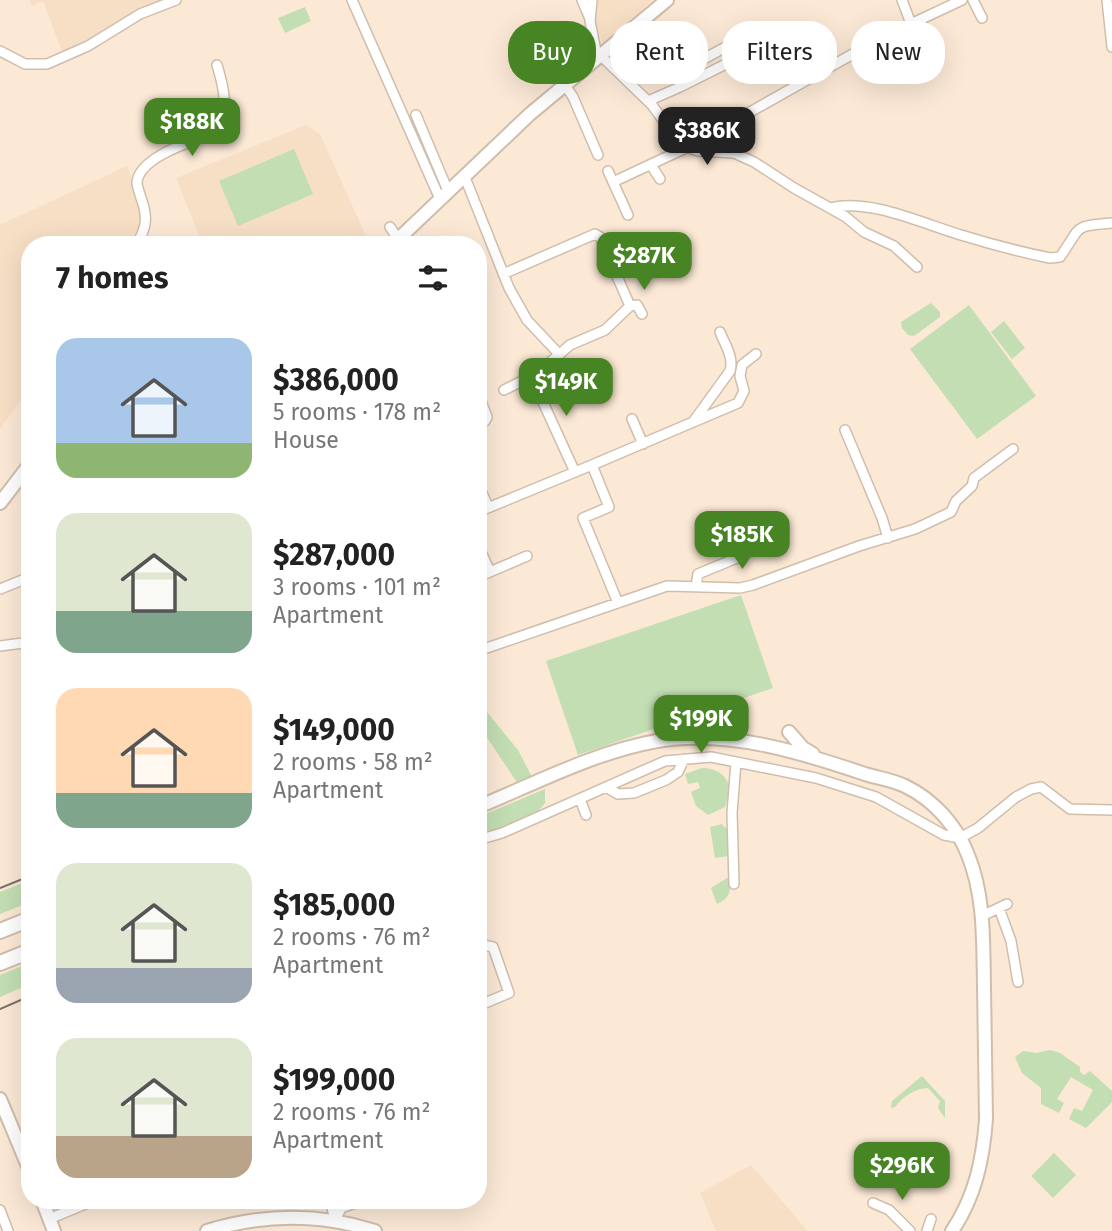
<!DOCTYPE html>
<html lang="en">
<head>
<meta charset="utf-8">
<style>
  :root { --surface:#fff; --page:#f6f6f6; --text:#222; --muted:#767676; --accent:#478423 }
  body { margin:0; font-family:"Fira Sans",sans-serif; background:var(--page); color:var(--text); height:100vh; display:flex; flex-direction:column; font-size:26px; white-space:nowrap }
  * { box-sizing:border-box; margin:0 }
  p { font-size:23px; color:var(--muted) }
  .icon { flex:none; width:38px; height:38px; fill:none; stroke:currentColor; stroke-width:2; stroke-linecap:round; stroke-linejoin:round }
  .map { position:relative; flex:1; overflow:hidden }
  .panel { position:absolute; left:21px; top:236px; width:466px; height:973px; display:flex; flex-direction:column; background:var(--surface); border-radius:28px; box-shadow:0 7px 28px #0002 }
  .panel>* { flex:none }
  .hud { position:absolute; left:508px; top:21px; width:499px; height:63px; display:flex; gap:14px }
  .price { position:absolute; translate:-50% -60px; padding:0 16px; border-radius:14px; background:var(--accent); color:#fff; font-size:23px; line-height:46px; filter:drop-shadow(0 2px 4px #0008) }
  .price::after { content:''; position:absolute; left:50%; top:42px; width:21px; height:16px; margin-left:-10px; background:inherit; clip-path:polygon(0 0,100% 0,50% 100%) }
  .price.on { background:#222; color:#fff }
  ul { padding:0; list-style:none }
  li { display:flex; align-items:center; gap:21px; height:175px; padding:0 35px }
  li span { display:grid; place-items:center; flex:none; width:196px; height:140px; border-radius:21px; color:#555 }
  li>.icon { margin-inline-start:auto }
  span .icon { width:84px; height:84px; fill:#fffc; stroke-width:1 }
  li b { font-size:30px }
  h2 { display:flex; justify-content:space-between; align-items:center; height:84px; padding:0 35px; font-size:30px }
  .pill { padding:0 24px; border-radius:28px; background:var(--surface); box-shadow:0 7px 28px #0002; font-size:24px; line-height:63px }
  .pill.on { background:var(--accent); color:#fff }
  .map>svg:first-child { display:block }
  .built { fill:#f7dfc5 }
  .green { fill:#c3deb3 }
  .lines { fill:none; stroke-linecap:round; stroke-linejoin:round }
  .street-casing { stroke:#d0beac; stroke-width:12 }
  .secondary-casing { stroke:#d0beac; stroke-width:16 }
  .primary-casing { stroke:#d0beac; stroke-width:18 }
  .street { stroke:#fff; stroke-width:9 }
  .secondary { stroke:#fff; stroke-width:12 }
  .primary { stroke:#fff; stroke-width:14 }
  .tram { stroke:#7c7166; stroke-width:2 }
</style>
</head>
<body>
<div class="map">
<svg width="1112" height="1231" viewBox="0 0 1112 1231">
  <rect width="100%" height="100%" fill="#fbe8d5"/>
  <path class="built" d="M 30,0 L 167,0 L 170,6 L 62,52 L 43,1 L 32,6 Z
    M 585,0 L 653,0 L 603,43 Z
    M 306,125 L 320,134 L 370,245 L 203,245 L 176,178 Z
    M 127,166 L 143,209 L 144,223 L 132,245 L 30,245 L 30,388 L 0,429 L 0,225 Z
    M 751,1165 L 800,1222 L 807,1231 L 716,1231 L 700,1193 Z"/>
  <path class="green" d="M 305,7 L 311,21 L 285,33 L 278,18 Z
    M 294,149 L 313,194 L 238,226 L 219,181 Z
    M 931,303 L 940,312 L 940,317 L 914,336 L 908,335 L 902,328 L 901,322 Z
    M 969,305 L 1036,396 L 977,439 L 910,349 Z
    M 1004,321 L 1025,348 L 1012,359 L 991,332 Z
    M 741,595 L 773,688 L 578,755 L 546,661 Z
    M 478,701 L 518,750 L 532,777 L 518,784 L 478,724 Z
    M 702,768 C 716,768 726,774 730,788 L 725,807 L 708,815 L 696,806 L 691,792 L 700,788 L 698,782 L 688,784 L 685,774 Z
    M 545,789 L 545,803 L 534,816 L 478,837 L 478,817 Z
    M 722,824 L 727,829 L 728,856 L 715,858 L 710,827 Z
    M 727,878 L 731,879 C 731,891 729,899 717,904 L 711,888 Z
    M 30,880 L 30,902 L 0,914 L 0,892 Z
    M 30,963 L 30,984 L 0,997 L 0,975 Z
    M 1050,1050 L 1060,1053 L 1080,1067 L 1080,1072 L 1084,1075 L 1090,1071 L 1112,1091 L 1112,1102 L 1086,1128 L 1069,1119 L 1074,1108 L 1082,1111 L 1093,1090 L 1071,1077 L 1057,1099 L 1064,1103 L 1059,1113 L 1041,1104 L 1041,1088 L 1022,1073 L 1015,1057 L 1023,1051 L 1037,1053 Z
    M 922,1076 L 945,1101 L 945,1118 L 938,1108 L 940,1101 L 928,1088 C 915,1088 903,1097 895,1107 L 891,1108 L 892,1101 Z
    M 1054,1153 L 1076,1175 L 1053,1198 L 1031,1176 Z"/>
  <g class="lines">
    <g class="street-casing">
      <path id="street" d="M 352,0 L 440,199
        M 582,0 L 590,19
        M 592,0 L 590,21 L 596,51 L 652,105 L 681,145 L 698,151 L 734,153 L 754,162 L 794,188 L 846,217 L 864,232 L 894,246 L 917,267
        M 902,0 L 911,24
        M 973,0 L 982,18
        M 1107,0 L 1112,47
        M 0,51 L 25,64 L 47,64 L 88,46 L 140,14 L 176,0
        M 565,85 L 573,97 L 598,155
        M 680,87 L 798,28
        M 648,101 L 680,87 L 700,61 L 733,43
        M 416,115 L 448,191
        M 651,165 L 660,179
        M 608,171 L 628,215
        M 464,175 L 509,288 L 527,320 L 559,354
        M 613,182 L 688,147 L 883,37 L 962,0
        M 830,208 C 870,198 923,224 961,235 C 990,244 1021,252 1050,258 L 1060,257 C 1082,226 1072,226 1112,223
        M 390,227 L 398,239
        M 136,245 C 147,228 148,217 141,198 C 140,194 137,187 137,182 C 140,156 194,141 215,132 C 230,112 224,88 217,65
        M 503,274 L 595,234 L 600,237 L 630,306 L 605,330 L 570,345 L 538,373 L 504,390
        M 630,306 L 637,305 L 642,314
        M 531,376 L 574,470
        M 478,393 L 487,417 L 485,421 L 478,424
        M 632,419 L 643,444
        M 693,422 L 730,371 C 734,357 725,345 720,332
        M 845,430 L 882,518 L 888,538
        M 480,488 L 488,507
        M 478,512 L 592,465
        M 478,545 L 490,572
        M 478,577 L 527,556
        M 696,586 L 698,574 L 744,555 L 746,553 L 745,547
        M 0,589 L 30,577
        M 618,603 L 583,518 L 609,507 L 592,465 L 738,403 L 744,391 L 740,376 L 742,365 L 756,354
        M 0,646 L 30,642
        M 478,651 L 667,586 L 740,588 L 753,585 L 859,546 L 915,529 L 951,512 L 956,501 L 972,486 L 974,478 L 1013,449
        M 606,787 L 618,794 L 634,793 L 666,780 L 678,772 L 684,759
        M 580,799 L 586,815
        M 478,840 L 502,833 L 665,761 L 711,757 L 816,778 L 876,797 L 944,835 L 960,838 L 978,828 L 1016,797 L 1031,789 L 1041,787 L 1070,809 L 1112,810
        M 734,884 L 732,813 L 736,762
        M 999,908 L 1011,941 L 1018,982
        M 982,916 L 1007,904
        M 478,944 L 493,947 L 509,993 L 478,1006
        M 330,1200 L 335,1220
        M 873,1203 L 889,1210 L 910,1231
        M 0,1210 L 8,1231
        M 49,1219 L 95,1200
        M 335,1221 L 341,1208 L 363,1200
        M 927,1231 L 931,1219"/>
    </g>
    <g class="secondary-casing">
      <path id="secondary" d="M 392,245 L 530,114 L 667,0
        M 0,503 L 30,464
        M 789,732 L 803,748 L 813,754
        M 478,807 C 536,783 595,752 657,741 C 726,729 800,752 865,774 C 878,778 893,780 905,786 C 934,800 957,826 968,855 C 985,897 983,942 984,986 C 985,1031 985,1075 986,1119 C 983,1160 975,1197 952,1231
        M 0,1099 L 30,1171
        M 42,1200 L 54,1231
        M 207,1231 C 262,1214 320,1213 375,1231"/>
    </g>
    <g class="primary-casing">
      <path id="primary" d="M 0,931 L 30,919
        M 0,963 L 30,951"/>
    </g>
    <use href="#street" class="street"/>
    <use href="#secondary" class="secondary"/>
    <use href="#primary" class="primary"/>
    <path class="tram" d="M 0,888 L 30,876
      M 0,1009 L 30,996"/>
  </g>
</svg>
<b class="price" style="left:192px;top:158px">$188K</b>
<b class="price on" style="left:707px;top:167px">$386K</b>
<b class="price" style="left:644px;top:292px">$287K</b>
<b class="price" style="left:566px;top:418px">$149K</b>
<b class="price" style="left:742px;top:571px">$185K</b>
<b class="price" style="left:701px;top:755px">$199K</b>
<b class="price" style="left:902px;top:1202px">$296K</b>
<div class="hud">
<a class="pill on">Buy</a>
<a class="pill">Rent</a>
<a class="pill">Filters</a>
<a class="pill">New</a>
</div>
<section class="panel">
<h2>7 homes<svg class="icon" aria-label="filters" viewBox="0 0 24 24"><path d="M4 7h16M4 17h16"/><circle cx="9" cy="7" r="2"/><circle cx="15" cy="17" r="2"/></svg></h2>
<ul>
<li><span style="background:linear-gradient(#a9c7e8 75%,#8fb573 0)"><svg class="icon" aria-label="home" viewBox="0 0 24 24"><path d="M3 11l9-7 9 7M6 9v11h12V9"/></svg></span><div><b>$386,000</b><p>5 rooms · 178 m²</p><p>House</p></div></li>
<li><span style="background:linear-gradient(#dfe7d0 70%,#7fa58c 0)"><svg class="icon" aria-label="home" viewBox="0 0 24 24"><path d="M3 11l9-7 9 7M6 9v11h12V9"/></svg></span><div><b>$287,000</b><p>3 rooms · 101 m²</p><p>Apartment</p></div></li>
<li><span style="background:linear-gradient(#ffd9b3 75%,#7fa58c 0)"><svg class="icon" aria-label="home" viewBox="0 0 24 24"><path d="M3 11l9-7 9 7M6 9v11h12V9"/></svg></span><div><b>$149,000</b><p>2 rooms · 58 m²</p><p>Apartment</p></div></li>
<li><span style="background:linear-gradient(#dfe7d0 75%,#9aa5b1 0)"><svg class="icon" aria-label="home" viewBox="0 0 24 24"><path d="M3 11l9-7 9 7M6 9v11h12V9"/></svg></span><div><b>$185,000</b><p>2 rooms · 76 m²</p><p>Apartment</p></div></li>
<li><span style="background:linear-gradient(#dfe7d0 70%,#b9a48a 0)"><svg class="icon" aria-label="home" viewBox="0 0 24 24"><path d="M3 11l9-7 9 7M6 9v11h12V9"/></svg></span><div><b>$199,000</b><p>2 rooms · 76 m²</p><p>Apartment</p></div></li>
</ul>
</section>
</div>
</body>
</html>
